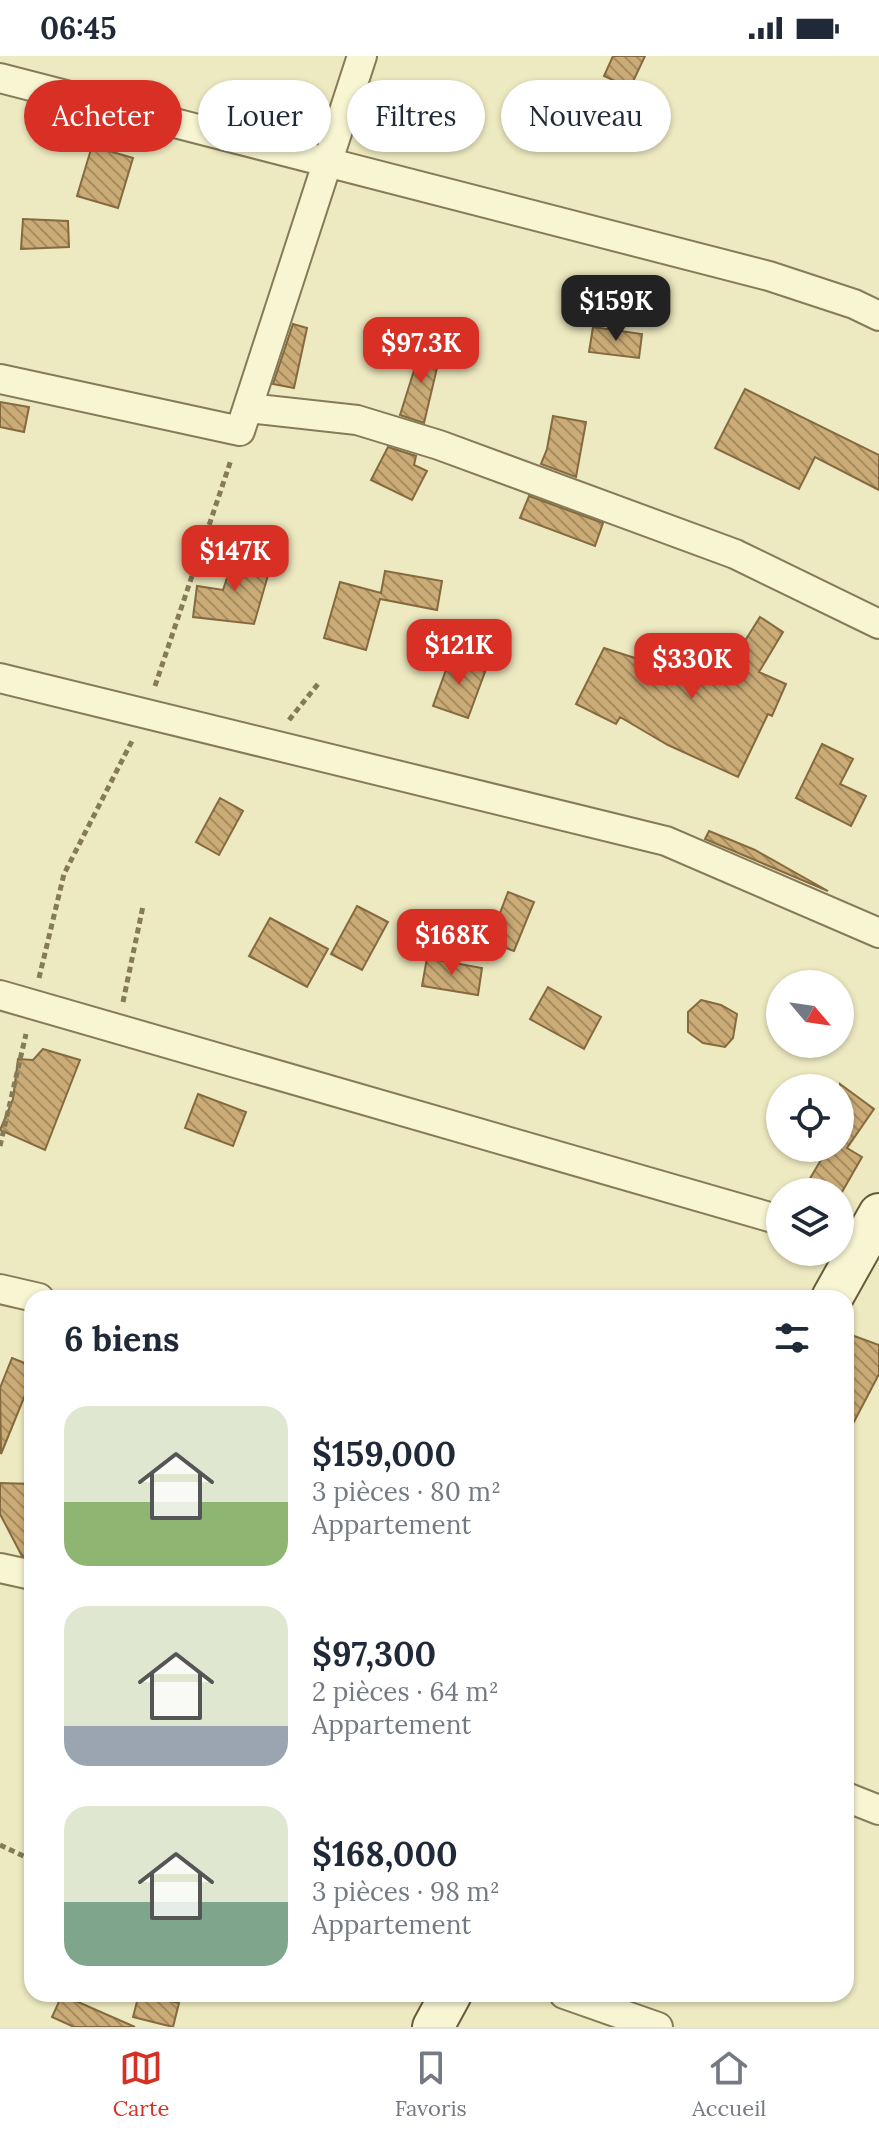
<!DOCTYPE html>
<html lang="fr">
<head>
<meta charset="utf-8">
<style>
  :root { --surface:#fff; --page:#f2f2f3; --text:#1f2937; --muted:#747a83; --line:#e0e1e3; --accent:#d93025 }
  body { margin:0; font-family:Lora,serif; background:var(--page); color:var(--text); height:100vh; display:flex; flex-direction:column; font-size:30px; white-space:nowrap }
  * { box-sizing:border-box; margin:0 }
  p { font-size:26px; color:var(--muted) }
  .icon { flex:none; width:44px; height:44px; fill:none; stroke:currentColor; stroke-width:2; stroke-linecap:round; stroke-linejoin:round }
  .map { position:relative; flex:1; overflow:hidden }
  .side { position:absolute; left:24px; top:1234px; width:830px; height:712px; display:flex; flex-direction:column; background:var(--surface); border-radius:24px; box-shadow:0 2px 6px #0004 }
  .side>* { flex:none }
  .banner { position:absolute; left:24px; top:24px; width:832px; height:72px; display:flex; gap:16px }
  .needle { width:52px; rotate:119deg }
  .tools { position:absolute; left:766px; top:914px; display:grid; gap:16px }
  .tools a { display:grid; place-items:center; width:88px; height:88px; border-radius:50%; background:var(--surface); box-shadow:0 2px 6px #0004; font-size:40px }
  .price { position:absolute; translate:-50% -68px; padding:0 18px; border-radius:16px; background:var(--accent); color:#fff; font-size:26px; line-height:52px; filter:drop-shadow(0 2px 4px #0008) }
  .price::after { content:''; position:absolute; left:50%; top:48px; width:24px; height:18px; margin-left:-12px; background:inherit; clip-path:polygon(0 0,100% 0,50% 100%) }
  .price.active { background:#222; color:#fff }
  ul { padding:0; list-style:none }
  li { display:flex; align-items:center; gap:24px; height:200px; padding:0 40px }
  li span { display:grid; place-items:center; flex:none; width:224px; height:160px; border-radius:24px; color:#555 }
  li>.icon { margin-inline-start:auto }
  span .icon { width:96px; height:96px; fill:#fffc; stroke-width:1 }
  li b { font-size:34px }
  h2 { display:flex; justify-content:space-between; align-items:center; height:96px; padding:0 40px; font-size:34px }
  .pill { padding:0 28px; border-radius:36px; background:var(--surface); box-shadow:0 2px 6px #0004; font-size:28px; line-height:72px }
  .pill.active { background:var(--accent); color:#fff }
  .status { display:flex; justify-content:space-between; align-items:center; height:56px; padding:0 40px; background:var(--surface); direction:ltr }
  .status svg { height:22px; fill:currentColor }
  .tabs { display:flex; justify-content:space-around; align-items:center; height:112px; border-top:2px solid var(--line); background:var(--surface); font-size:22px; color:var(--muted) }
  .tabs a { display:grid; justify-items:center; gap:4px }
  .tabs .active { color:var(--accent) }
  .map>svg:first-child { display:block }
  .building { fill:url(#building-back-hatch); stroke:#856a3f; stroke-width:2 }
  .lines { fill:none; stroke-linecap:round; stroke-linejoin:round }
  .street-casing { stroke:#867b58; stroke-width:32 }
  .secondary-casing { stroke:#675b3c; stroke-width:44 }
  .path { stroke:#867b58; stroke-width:5; stroke-dasharray:6 4; stroke-linecap:butt }
  .street { stroke:#f8f5d3; stroke-width:28 }
  .secondary { stroke:#f8f5d3; stroke-width:40 }
</style>
</head>
<body>
<div class="status"><b>06:45</b><svg viewBox="0 0 49 12"><path d="M0 12V9h3v3zM5 12V6h3v6zM10 12V3h3v9zM15 12V0h3v12zM26 1h20v11H26zM47 4h2v5h-2z"/></svg></div>
<div class="map">
<svg width="879" height="1971" viewBox="0 0 879 1971">
  <defs>
    <pattern id="building-back-hatch" width="6" height="6" patternUnits="userSpaceOnUse" patternTransform="scale(2)"><rect width="6" height="6" fill="#cbac77"/><path d="M-1 5l2 2M0 0l6 6M5-1l2 2" fill="none" stroke="#a68c61"/></pattern>
  </defs>
  <rect width="100%" height="100%" fill="#ede9c0"/>
  <path class="building" d="M 613,0 L 645,0 L 630,32 L 604,20 Z
    M 92,90 L 133,102 L 118,152 L 77,140 Z
    M 23,163 L 68,165 L 69,191 L 21,193 Z
    M 293,268 L 307,272 L 294,332 L 273,328 Z
    M 593,271 L 642,278 L 639,302 L 589,296 Z
    M 422,289 L 441,295 L 424,367 L 400,359 Z
    M 745,333 L 879,399 L 879,434 L 815,401 L 799,433 L 715,392 Z
    M 0,346 L 29,351 L 24,376 L 0,371 Z
    M 553,360 L 586,366 L 576,421 L 541,408 L 547,393 Z
    M 388,391 L 416,400 L 414,409 L 427,415 L 412,444 L 371,424 Z
    M 529,440 L 603,467 L 595,490 L 520,462 Z
    M 235,498 L 271,509 L 254,568 L 193,561 L 197,530 L 223,534 Z
    M 385,515 L 442,525 L 437,554 L 380,543 L 366,594 L 324,582 L 340,526 L 381,537 Z
    M 760,561 L 783,576 L 759,616 L 786,628 L 772,660 L 768,658 L 738,721 L 668,689 L 620,661 L 616,668 L 576,648 L 604,592 L 700,623 L 709,609 L 724,618 Z
    M 451,600 L 486,613 L 468,662 L 433,650 Z
    M 822,688 L 853,703 L 840,728 L 866,740 L 851,770 L 796,742 Z
    M 220,742 L 243,755 L 219,799 L 196,786 Z
    M 709,775 L 755,794 L 828,835 L 705,783 Z
    M 508,836 L 534,846 L 514,895 L 489,886 Z
    M 357,850 L 388,866 L 362,914 L 331,898 Z
    M 270,862 L 328,893 L 307,931 L 249,900 Z
    M 427,902 L 482,912 L 478,939 L 422,930 Z
    M 548,931 L 601,961 L 584,993 L 530,963 Z
    M 701,944 L 721,949 L 737,958 L 733,982 L 725,991 L 703,987 L 688,976 L 688,956 Z
    M 43,993 L 80,1004 L 45,1094 L 0,1074 L 13,1043 L 18,1003 L 33,1004 Z
    M 840,1028 L 874,1053 L 847,1092 L 862,1101 L 842,1136 L 802,1136 L 828,1092 L 840,1092 Z
    M 198,1038 L 246,1056 L 233,1090 L 185,1072 Z
    M 846,1277 L 879,1289 L 879,1318 L 846,1381 Z
    M 12,1302 L 32,1310 L 32,1322 L 1,1398 L 0,1332 Z
    M 0,1427 L 32,1428 L 32,1502 L 22,1500 L 0,1458 Z
    M 139,1938 L 179,1947 L 173,1971 L 133,1961 Z
    M 62,1939 L 135,1971 L 74,1971 L 52,1961 Z"/>
  <g class="lines">
    <g class="street-casing">
      <path id="street" d="M 0,22 L 769,220 L 854,248 L 879,260
        M 0,323 L 240,375 L 362,0
        M 248,352 L 357,364 L 439,389 L 735,498 L 879,568
        M 0,622 L 666,785 L 879,877
        M 0,939 L 780,1164
        M 0,1233 L 39,1242
        M 0,1512 L 32,1519
        M 846,1741 L 879,1754
        M 564,1938 L 658,1971"/>
    </g>
    <g class="secondary-casing">
      <path id="secondary" d="M 832,1242 L 879,1158
        M 433,1971 L 451,1938"/>
    </g>
    <path class="path" d="M 155,630 L 231,404
      M 289,664 L 318,628
      M 39,922 L 64,818 L 133,683
      M 123,946 L 143,850
      M 0,1090 L 26,978
      M 0,1789 L 32,1804"/>
    <use href="#street" class="street"/>
    <use href="#secondary" class="secondary"/>
  </g>
</svg>
<div class="tools">
<a><svg class="needle" viewBox="-14 -14 28 28"><path d="M0-13l5 13h-10z" fill="#e53935"/><path d="M0 13l5-13h-10z" fill="#747a83"/></svg></a>
<a><svg class="icon" aria-label="locate" viewBox="0 0 24 24"><circle cx="12" cy="12" r="6"/><path d="M12 2v4M12 18v4M2 12h4M18 12h4"/></svg></a>
<a><svg class="icon" aria-label="layers" viewBox="0 0 24 24"><path d="M12 4l9 5-9 5-9-5zM3 14l9 5 9-5"/></svg></a>
</div>
<b class="price active" style="left:616px;top:287px">$159K</b>
<b class="price" style="left:421px;top:329px">$97.3K</b>
<b class="price" style="left:235px;top:537px">$147K</b>
<b class="price" style="left:459px;top:631px">$121K</b>
<b class="price" style="left:692px;top:645px">$330K</b>
<b class="price" style="left:452px;top:921px">$168K</b>
<div class="banner">
<a class="pill active">Acheter</a>
<a class="pill">Louer</a>
<a class="pill">Filtres</a>
<a class="pill">Nouveau</a>
</div>
<section class="side">
<h2>6 biens<svg class="icon" aria-label="filters" viewBox="0 0 24 24"><path d="M4 7h16M4 17h16"/><circle cx="9" cy="7" r="2"/><circle cx="15" cy="17" r="2"/></svg></h2>
<ul>
<li><span style="background:linear-gradient(#dfe7d0 60%,#8fb573 0)"><svg class="icon" aria-label="home" viewBox="0 0 24 24"><path d="M3 11l9-7 9 7M6 9v11h12V9"/></svg></span><div><b>$159,000</b><p>3 pièces · 80 m²</p><p>Appartement</p></div></li>
<li><span style="background:linear-gradient(#dfe7d0 75%,#9aa5b1 0)"><svg class="icon" aria-label="home" viewBox="0 0 24 24"><path d="M3 11l9-7 9 7M6 9v11h12V9"/></svg></span><div><b>$97,300</b><p>2 pièces · 64 m²</p><p>Appartement</p></div></li>
<li><span style="background:linear-gradient(#dfe7d0 60%,#7fa58c 0)"><svg class="icon" aria-label="home" viewBox="0 0 24 24"><path d="M3 11l9-7 9 7M6 9v11h12V9"/></svg></span><div><b>$168,000</b><p>3 pièces · 98 m²</p><p>Appartement</p></div></li>
</ul>
</section>
</div>
<nav class="tabs">
<a class="active"><svg class="icon" aria-label="map" viewBox="0 0 24 24"><path d="M3 6l6-2 6 2 6-2v14l-6 2-6-2-6 2zM9 4v14M15 6v14"/></svg>Carte</a>
<a><svg class="icon" aria-label="saved" viewBox="0 0 24 24"><path d="M7 4h10v16l-5-4-5 4z"/></svg>Favoris</a>
<a><svg class="icon" aria-label="home" viewBox="0 0 24 24"><path d="M3 11l9-7 9 7M6 9v11h12V9"/></svg>Accueil</a>
</nav>
</body>
</html>
